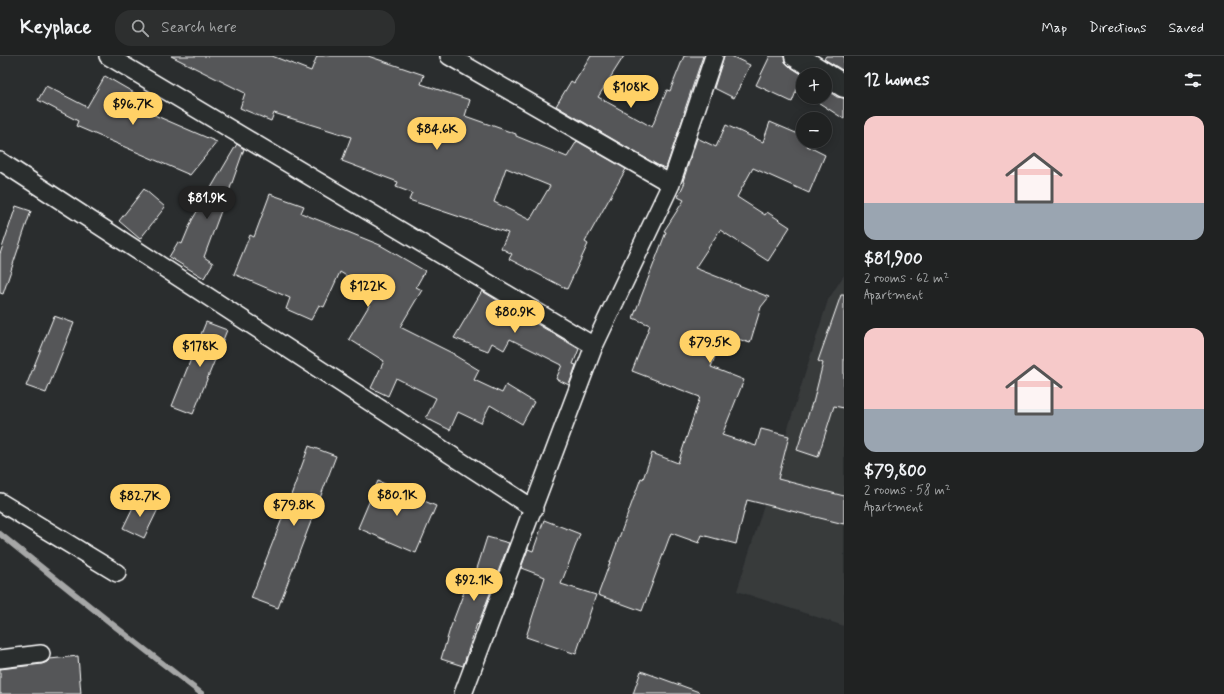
<!DOCTYPE html>
<html lang="en">
<head>
<meta charset="utf-8">
<style>
  :root { --surface:#202222; --page:#2d2f2f; --text:#f1f3f6; --muted:#a2a4a5; --line:#3d3f40; --accent:#ffd166 }
  body { margin:0; font-family:Mynerve,sans-serif; background:var(--page); color:var(--text); height:100vh; display:flex; flex-direction:column; font-size:15px; white-space:nowrap }
  * { box-sizing:border-box; margin:0 }
  p { font-size:13px; color:var(--muted) }
  .icon { flex:none; width:22px; height:22px; fill:none; stroke:currentColor; stroke-width:2; stroke-linecap:round; stroke-linejoin:round }
  .map { position:relative; flex:1; overflow:hidden }
  .drawer { display:flex; flex-direction:column; background:var(--surface); width:380px }
  .drawer>* { flex:none }
  .controls { position:absolute; left:796px; top:12px; display:grid; gap:8px }
  .controls a { display:grid; place-items:center; width:36px; height:36px; border-radius:50%; background:var(--surface); box-shadow:0 2px 10px #0003,0 0 0 1px var(--line); font-size:20px }
  .price { position:absolute; translate:-50% -34px; padding:0 9px; border-radius:14px; background:var(--accent); color:#111; font-size:13px; line-height:26px; filter:drop-shadow(0 1px 2px #0008) }
  .price::after { content:''; position:absolute; left:50%; top:24px; width:12px; height:9px; margin-left:-6px; background:inherit; clip-path:polygon(0 0,100% 0,50% 100%) }
  .price.current { background:#222; color:#fff }
  ul { padding:0; list-style:none }
  li { display:grid; align-content:center; gap:8px; height:212px; padding:0 20px }
  li span { display:grid; place-items:center; height:124px; border-radius:12px; color:#555 }
  li>.icon { margin-inline-start:auto }
  span .icon { width:72px; height:72px; fill:#fffc; stroke-width:1 }
  li b { font-size:17px }
  h2 { display:flex; justify-content:space-between; align-items:center; height:48px; padding:0 20px; font-size:17px }
  header { display:flex; align-items:center; gap:24px; box-sizing:border-box; height:56px; padding:0 20px; background:var(--surface); border-bottom:1px solid var(--line) }
  header strong { font-size:19px }
  nav { display:flex; gap:22px; margin-inline-start:auto; font-size:14px }
  .search { width:280px; height:36px; background:var(--page); display:flex; align-items:center; gap:10px; box-sizing:border-box; padding:0 14px; border-radius:16px; color:var(--muted); font-size:15px }
  main { display:flex; flex:1; min-height:0 }
  .map>svg:first-child { display:block }
  .built { fill:#373a3b }
  .lines { fill:none; stroke-linecap:round; stroke-linejoin:round }
  .stream { stroke:#a6a7a7; stroke-width:6 }
  .building { fill:#555758; stroke:#fff; fill-rule:evenodd }
  .street-casing { stroke:#fff; stroke-width:20 }
  .secondary-casing { stroke:#fff; stroke-width:25 }
  .street { stroke:#2a2d2e; stroke-width:17 }
  .secondary { stroke:#2a2d2e; stroke-width:22 }
</style>
</head>
<body>
<header>
<strong>Keyplace</strong>
<div class="search"><svg class="icon" aria-label="search" viewBox="0 0 24 24"><circle cx="10" cy="10" r="6"/><path d="M15 15l6 6"/></svg>Search here</div>
<nav><a>Map</a><a>Directions</a><a>Saved</a></nav>
</header>
<main>
<div class="map">
<svg width="844" height="638" viewBox="0 0 844 638">
  <rect width="100%" height="100%" fill="#2a2d2e"/>
  <filter id="ink" filterUnits="userSpaceOnUse"><feTurbulence type="fractalNoise" baseFrequency=".025" numOctaves="2"/><feDisplacementMap in="SourceGraphic" scale="8" xChannelSelector="R" yChannelSelector="G"/><feConvolveMatrix kernelMatrix="1 2 1 2 8 2 1 2 1" color-interpolation-filters="sRGB"/></filter>
  <g filter="url(#ink)">
    <path class="built" d="M 844,219 L 844,570 L 737,535 L 828,244 Z"/>
    <g class="lines">
      <path class="stream" d="M 0,478 L 112,568 L 202,638"/>
    </g>
    <path class="building" d="M 171,0 L 272,0 L 311,15 L 317,0 L 368,0 L 424,19 L 421,28 L 470,44 L 465,60 L 516,78 L 516,80 L 567,101 L 577,85 L 626,113 L 585,186 L 588,188 L 567,233 L 509,203 L 512,198 L 501,192 L 508,177 L 409,144 L 412,137 L 396,131 L 398,126 L 342,105 L 351,81 L 274,57 L 271,65 L 240,52 L 245,37 ZM 506,112 L 550,130 L 530,164 L 494,146 Z
      M 591,0 L 624,0 L 598,41 L 652,71 L 667,34 L 670,35 L 684,0 L 703,0 L 684,56 L 685,56 L 666,112 L 657,109 L 556,50 L 571,25 L 574,27 Z
      M 724,0 L 731,0 L 750,9 L 734,42 L 714,32 Z
      M 770,0 L 784,0 L 785,6 L 789,10 L 803,19 L 803,37 L 797,33 L 792,46 L 756,29 Z
      M 826,0 L 844,0 L 844,15 L 824,3 Z
      M 105,20 L 150,46 L 145,55 L 217,86 L 190,119 L 76,70 L 78,65 L 38,44 L 46,30 L 87,51 Z
      M 825,33 L 837,41 L 844,42 L 844,63 L 810,41 L 825,41 Z
      M 770,66 L 803,80 L 803,85 L 809,85 L 807,90 L 825,99 L 809,137 L 753,112 L 737,141 L 765,159 L 767,156 L 790,171 L 768,205 L 720,174 L 695,212 L 769,241 L 761,251 L 750,287 L 723,278 L 711,311 L 744,324 L 722,379 L 756,390 L 761,373 L 789,380 L 778,423 L 844,440 L 844,468 L 747,444 L 736,488 L 702,479 L 699,487 L 671,477 L 642,555 L 598,539 L 641,422 L 643,423 L 652,397 L 678,407 L 700,341 L 632,315 L 650,269 L 633,262 L 666,176 L 664,175 L 684,144 L 678,141 L 685,126 L 683,125 L 697,82 L 716,91 L 726,69 L 763,86 Z
      M 237,88 L 244,93 L 226,144 L 225,144 L 204,201 L 213,207 L 204,222 L 169,201 L 178,186 L 182,188 L 192,164 Z
      M 144,133 L 165,151 L 140,183 L 119,165 Z
      M 270,138 L 304,150 L 301,157 L 380,189 L 425,215 L 416,231 L 422,234 L 400,271 L 454,298 L 454,299 L 479,314 L 474,324 L 502,337 L 506,329 L 534,346 L 522,368 L 490,349 L 481,367 L 458,356 L 450,374 L 426,362 L 436,342 L 396,322 L 388,340 L 371,332 L 384,305 L 349,283 L 376,238 L 340,216 L 324,251 L 319,249 L 311,264 L 286,253 L 290,242 L 234,218 L 250,179 L 254,181 Z
      M 16,150 L 31,155 L 3,238 L 0,237 L 0,198 Z
      M 482,235 L 579,293 L 573,308 L 576,309 L 569,329 L 556,323 L 562,309 L 510,283 L 504,294 L 492,287 L 488,295 L 454,282 Z
      M 841,239 L 844,239 L 844,352 L 834,350 L 818,401 L 797,394 L 812,347 L 813,347 L 823,307 L 818,305 Z
      M 54,260 L 74,267 L 46,337 L 26,330 Z
      M 206,266 L 227,274 L 193,358 L 172,350 Z
      M 309,390 L 336,400 L 278,552 L 251,542 L 287,450 Z
      M 378,425 L 436,450 L 416,497 L 358,472 Z
      M 137,443 L 158,453 L 144,482 L 123,472 Z
      M 544,464 L 580,478 L 561,528 L 596,539 L 576,598 L 526,581 L 545,521 L 521,512 L 528,493 L 533,495 Z
      M 487,481 L 509,487 L 478,569 L 477,568 L 463,610 L 441,603 L 450,573 L 470,520 L 474,522 Z
      M 78,600 L 81,638 L 0,638 L 0,613 L 42,608 L 47,606 L 50,603 Z
      M 641,615 L 699,636 L 699,638 L 633,638 Z"/>
    <g class="lines">
      <g class="street-casing">
        <path id="street" d="M 108,0 L 594,290
          M 449,0 L 671,128
          M 0,105 L 534,453
          M 0,446 L 117,517
          M 0,603 L 41,598
          M 463,638 L 594,290 L 671,128 L 714,0"/>
      </g>
      <g class="secondary-casing">
        <path id="secondary" d="M 796,0 L 844,30"/>
      </g>
      <use href="#street" class="street"/>
      <use href="#secondary" class="secondary"/>
    </g>
  </g>
</svg>
<div class="controls">
<a>+</a>
<a>−</a>
</div>
<b class="price" style="left:631px;top:53px">$108K</b>
<b class="price" style="left:133px;top:70px">$96.7K</b>
<b class="price" style="left:437px;top:95px">$84.6K</b>
<b class="price current" style="left:207px;top:164px">$81.9K</b>
<b class="price" style="left:368px;top:252px">$122K</b>
<b class="price" style="left:515px;top:278px">$80.9K</b>
<b class="price" style="left:710px;top:308px">$79.5K</b>
<b class="price" style="left:200px;top:312px">$178K</b>
<b class="price" style="left:397px;top:461px">$80.1K</b>
<b class="price" style="left:140px;top:462px">$82.7K</b>
<b class="price" style="left:294px;top:471px">$79.8K</b>
<b class="price" style="left:474px;top:546px">$92.1K</b>
</div>
<section class="drawer">
<h2>12 homes<svg class="icon" aria-label="filters" viewBox="0 0 24 24"><path d="M4 7h16M4 17h16"/><circle cx="9" cy="7" r="2"/><circle cx="15" cy="17" r="2"/></svg></h2>
<ul>
<li><span style="background:linear-gradient(#f6c9c9 70%,#9aa5b1 0)"><svg class="icon" aria-label="home" viewBox="0 0 24 24"><path d="M3 11l9-7 9 7M6 9v11h12V9"/></svg></span><div><b>$81,900</b><p>2 rooms · 62 m²</p><p>Apartment</p></div></li>
<li><span style="background:linear-gradient(#f6c9c9 65%,#9aa5b1 0)"><svg class="icon" aria-label="home" viewBox="0 0 24 24"><path d="M3 11l9-7 9 7M6 9v11h12V9"/></svg></span><div><b>$79,800</b><p>2 rooms · 58 m²</p><p>Apartment</p></div></li>
</ul>
</section>
</main>
</body>
</html>
